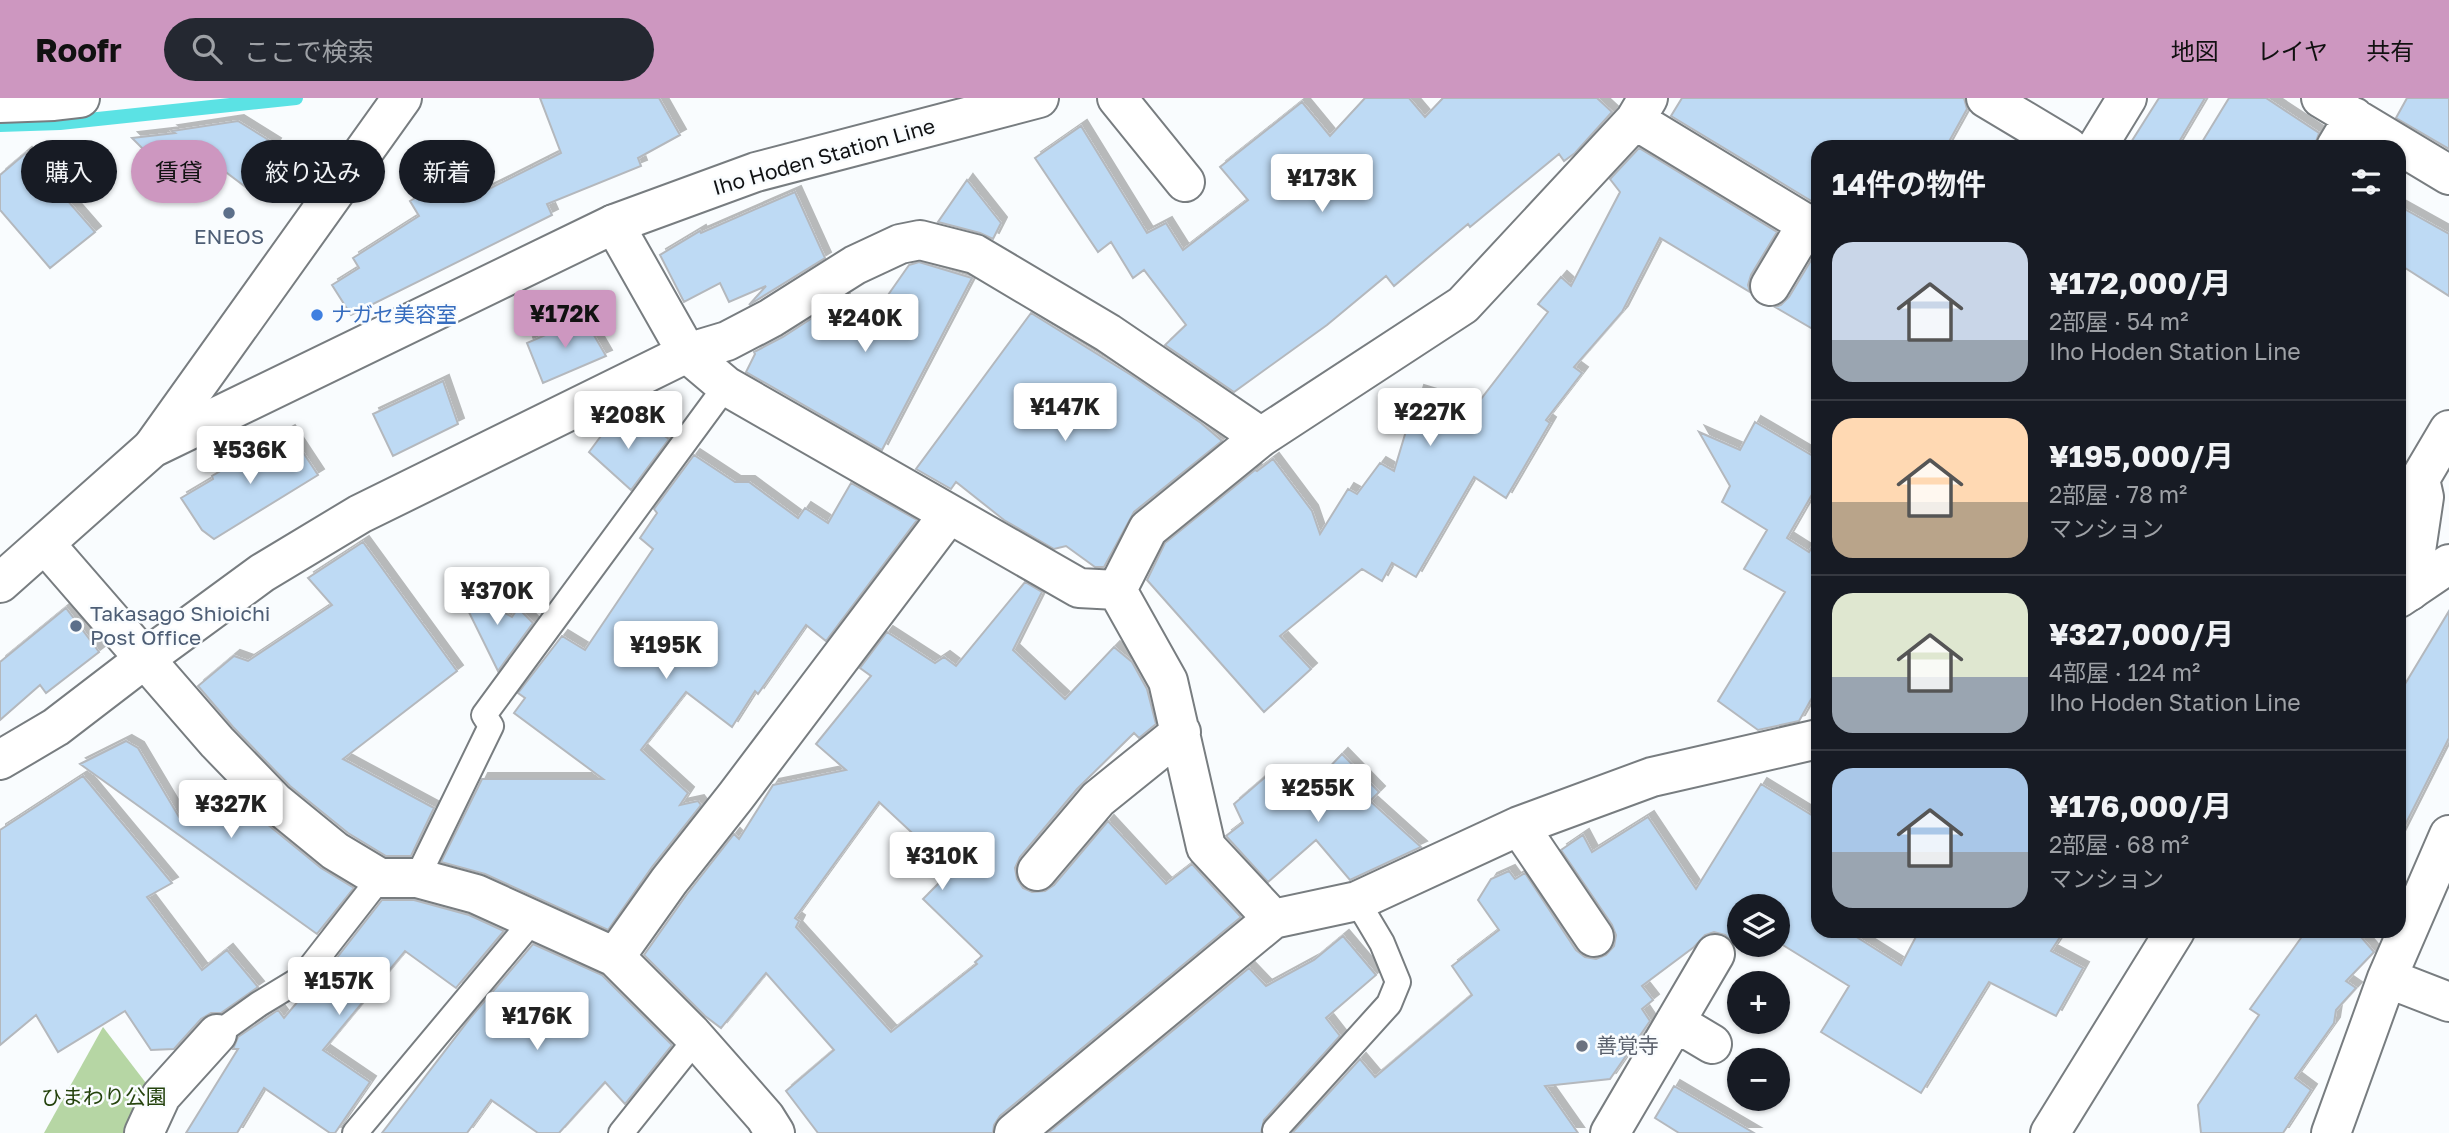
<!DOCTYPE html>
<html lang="ja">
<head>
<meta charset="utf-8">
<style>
  :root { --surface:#171b24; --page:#242831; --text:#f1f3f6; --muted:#9ea1a6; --line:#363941; --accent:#cd97c0 }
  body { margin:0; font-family:"Golos Text","Noto Sans JP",sans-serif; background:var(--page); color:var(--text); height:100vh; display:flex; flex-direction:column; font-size:26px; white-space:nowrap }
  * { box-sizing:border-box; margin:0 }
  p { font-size:23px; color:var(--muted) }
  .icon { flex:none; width:38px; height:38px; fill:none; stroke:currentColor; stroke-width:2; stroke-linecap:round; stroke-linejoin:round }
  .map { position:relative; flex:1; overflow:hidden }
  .sheet { position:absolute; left:1811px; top:42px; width:595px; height:798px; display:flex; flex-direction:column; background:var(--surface); border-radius:21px; box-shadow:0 2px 5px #0004 }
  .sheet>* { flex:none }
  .hud { position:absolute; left:21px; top:42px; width:665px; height:63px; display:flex; gap:14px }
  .fabs { position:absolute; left:1727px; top:796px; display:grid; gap:14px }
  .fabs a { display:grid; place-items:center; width:63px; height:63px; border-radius:50%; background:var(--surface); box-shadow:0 2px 5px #0004; font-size:35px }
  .price { position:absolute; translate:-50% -60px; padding:0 16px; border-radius:7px; background:#fff; color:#222; font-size:23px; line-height:46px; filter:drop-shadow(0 2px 4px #0008) }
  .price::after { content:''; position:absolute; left:50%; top:42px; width:21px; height:16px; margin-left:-10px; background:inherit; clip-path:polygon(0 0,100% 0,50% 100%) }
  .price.selected { background:var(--accent); color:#111 }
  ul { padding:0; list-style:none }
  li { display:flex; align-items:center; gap:21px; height:175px; padding:0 21px }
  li+li { border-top:2px solid var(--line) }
  li span { display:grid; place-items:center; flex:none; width:196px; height:140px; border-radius:21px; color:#555 }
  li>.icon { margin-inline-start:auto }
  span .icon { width:84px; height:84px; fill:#fffc; stroke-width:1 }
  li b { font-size:30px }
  h2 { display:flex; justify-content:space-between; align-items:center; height:84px; padding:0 21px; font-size:30px }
  .chip { padding:0 24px; border-radius:32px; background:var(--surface); box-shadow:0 2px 5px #0004; font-size:24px; line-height:63px }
  .chip.selected { background:var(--accent); color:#111 }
  header { display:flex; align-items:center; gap:42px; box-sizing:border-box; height:98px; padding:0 35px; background:var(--accent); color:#111 }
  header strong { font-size:33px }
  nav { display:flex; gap:38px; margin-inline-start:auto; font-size:24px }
  .search { width:490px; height:63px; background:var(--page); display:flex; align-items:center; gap:18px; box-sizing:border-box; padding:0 24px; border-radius:38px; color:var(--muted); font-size:26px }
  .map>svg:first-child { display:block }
  .park { fill:#b6d6a4 }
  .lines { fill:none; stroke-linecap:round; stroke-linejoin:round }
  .stream { stroke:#5be2e4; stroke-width:14 }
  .building { fill:#bedaf4; stroke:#b4b8bd; stroke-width:2; fill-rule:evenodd; filter:url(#shadow) }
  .service-casing { stroke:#787d80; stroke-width:28 }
  .minor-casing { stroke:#787d80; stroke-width:42 }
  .tertiary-casing { stroke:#787d80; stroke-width:42 }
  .secondary-casing { stroke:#787d80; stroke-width:42 }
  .service { stroke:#fff; stroke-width:24 }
  .minor { stroke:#fff; stroke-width:38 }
  .tertiary { stroke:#fff; stroke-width:38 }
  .secondary { stroke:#fff; stroke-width:38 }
  .service-dot { fill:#5c6f8a; stroke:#f9fcfe; stroke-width:2.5 }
  .shop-dot { fill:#3f7fe0; stroke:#f9fcfe; stroke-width:2.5 }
  .worship-dot { fill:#6b7280; stroke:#f9fcfe; stroke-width:2.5 }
  .labels { text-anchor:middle; stroke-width:5; stroke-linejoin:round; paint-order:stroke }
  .street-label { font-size:21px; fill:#111214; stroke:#f9fcfe }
  .service-label { font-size:21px; fill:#4e5e75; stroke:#f9fcfe }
  .shop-label { font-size:21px; fill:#366cbe; stroke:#f9fcfe; text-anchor:start }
  .worship-label { font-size:21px; fill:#5b616d; stroke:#f9fcfe; text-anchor:start }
  .park-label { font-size:21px; fill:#25430d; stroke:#f9fcfe }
</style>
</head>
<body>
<header>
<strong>Roofr</strong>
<div class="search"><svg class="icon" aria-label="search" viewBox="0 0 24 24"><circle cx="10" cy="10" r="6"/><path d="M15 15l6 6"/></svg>ここで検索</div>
<nav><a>地図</a><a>レイヤ</a><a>共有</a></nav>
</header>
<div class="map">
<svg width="2449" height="1035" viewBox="0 0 2449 1035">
  <defs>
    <filter id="shadow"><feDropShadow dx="6" dy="-6" stdDeviation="0" flood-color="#0004"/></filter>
  </defs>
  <rect width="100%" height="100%" fill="#f9fcfe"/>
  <path class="park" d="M 103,929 L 149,989 L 125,1035 L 44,1035 Z"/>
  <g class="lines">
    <path class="stream" d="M 0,27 L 60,25 L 296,0"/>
  </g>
  <path class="building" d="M 540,0 L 659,0 L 680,37 L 638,60 L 641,68 L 547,106 L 552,117 L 351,217 L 332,187 L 359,170 L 353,160 L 419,118 L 410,103 L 429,92 L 420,77 L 461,52 L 485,93 L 561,55 Z
    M 1365,0 L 1409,0 L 1425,19 L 1443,0 L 1597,0 L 1612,14 L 1575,55 L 1564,63 L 1559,56 L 1470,129 L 1468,126 L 1394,188 L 1386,178 L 1327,227 L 1234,294 L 1165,247 L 1186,227 L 1144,172 L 1133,180 L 1111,144 L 1098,154 L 1035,60 L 1081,28 L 1147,135 L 1166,125 L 1183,152 L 1248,102 L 1220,69 L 1302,4 L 1330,38 Z
    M 1682,0 L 1964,0 L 1967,11 L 1946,49 L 1818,49 L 1818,107 L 1671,18 Z
    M 2159,0 L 2205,0 L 2176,49 L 2128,49 Z
    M 2229,0 L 2266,0 L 2319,35 L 2314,49 L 2199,49 Z
    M 2407,0 L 2449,0 L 2449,51 L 2396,20 Z
    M 238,23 L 275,46 L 247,90 L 203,57 L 188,79 L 176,74 L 170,78 L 132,40 L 175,35 L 172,33 Z
    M 1639,50 L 1777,134 L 1751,177 L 1748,187 L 1750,194 L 1660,140 L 1622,214 L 1574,269 L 1582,275 L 1546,322 L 1550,325 L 1506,400 L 1474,379 L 1416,479 L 1392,465 L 1382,483 L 1362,471 L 1280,538 L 1311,571 L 1264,614 L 1147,482 L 1165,445 L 1255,372 L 1257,373 L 1273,361 L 1312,413 L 1320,436 L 1348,391 L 1357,396 L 1380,365 L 1394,373 L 1418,293 L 1474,310 L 1548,214 L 1538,206 L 1561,179 L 1571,188 L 1620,94 L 1610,81 Z
    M 26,55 L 95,134 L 50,170 L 0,112 L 0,77 Z
    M 967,82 L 1001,125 L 993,141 L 980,135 L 938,124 Z
    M 795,94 L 825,160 L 749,207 L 766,188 L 729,204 L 720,185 L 684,204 L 660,157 L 700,133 L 701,135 Z
    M 2399,108 L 2449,136 L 2449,198 L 2399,166 Z
    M 1816,154 L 1818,155 L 1818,234 L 1775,209 L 1781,207 L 1789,199 Z
    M 919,164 L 972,180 L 882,352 L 746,274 L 755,256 L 754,254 L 783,239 L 843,200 L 860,237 L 909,167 Z
    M 1031,215 L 1131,277 L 1201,325 L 1222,343 L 1134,414 L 1104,469 L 1095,469 L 1066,448 L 1054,451 L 1004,422 L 956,384 L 951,391 L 916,371 Z
    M 584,220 L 606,258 L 543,285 L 527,245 Z
    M 443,283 L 458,326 L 393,358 L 373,316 Z
    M 613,322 L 632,336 L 643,324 L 669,341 L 631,392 L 589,354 Z
    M 1755,324 L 1818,361 L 1818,386 L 1787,440 L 1809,454 L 1818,439 L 1818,589 L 1799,623 L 1758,632 L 1718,603 L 1785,494 L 1744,471 L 1767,432 L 1722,404 L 1730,388 L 1699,334 L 1740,352 Z
    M 289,333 L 318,377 L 214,441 L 202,432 L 181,400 L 213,381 L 212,378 Z
    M 694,357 L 735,384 L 749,384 L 798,420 L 805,410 L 828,425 L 851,385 L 917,422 L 826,543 L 806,527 L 758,596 L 755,593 L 732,629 L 686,594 L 641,652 L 688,695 L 680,707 L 698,703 L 701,707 L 652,769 L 608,832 L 485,776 L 441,764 L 482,681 L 603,681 L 514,615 L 525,600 L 518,595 L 562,538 L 585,552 L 653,451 L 640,440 L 657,415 L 654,411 Z
    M 363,444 L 457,573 L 343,661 L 434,710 L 411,758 L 386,758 L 348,735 L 290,688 L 233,629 L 198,588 L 234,558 L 248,563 L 332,507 L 308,480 Z
    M 1025,484 L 1042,494 L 1013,552 L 1065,601 L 1114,549 L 1132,564 L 1147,591 L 1156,626 L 1139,640 L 1134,635 L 1077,691 L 1020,759 L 1015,770 L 1017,781 L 1023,790 L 1032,794 L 1045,793 L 1054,787 L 1108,723 L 1166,786 L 1192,766 L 1241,819 L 1000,1018 L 994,1027 L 993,1035 L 818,1035 L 786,993 L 834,952 L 766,875 L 721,930 L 705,918 L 644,857 L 687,796 L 734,736 L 739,741 L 773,687 L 846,672 L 816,646 L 871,578 L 860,570 L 887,534 L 935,565 L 944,559 L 956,568 ZM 879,704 L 952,772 L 923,801 L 982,858 L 975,864 L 977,866 L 891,934 L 796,829 L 799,823 L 795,820 Z
    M 456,488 L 512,519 L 518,510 L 533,525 L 498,573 Z
    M 66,510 L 99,554 L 46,595 L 40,587 L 0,622 L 0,564 Z
    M 2449,513 L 2449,640 L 2399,739 L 2399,596 Z
    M 126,643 L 138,650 L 182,724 L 235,694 L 261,721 L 321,770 L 354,790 L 317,836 L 80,666 Z
    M 1342,656 L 1379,694 L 1370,703 L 1421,749 L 1350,782 L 1316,742 L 1268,784 L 1226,738 L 1243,725 L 1234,706 L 1270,675 L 1301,699 Z
    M 83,678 L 172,785 L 147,799 L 202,872 L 227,852 L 258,889 L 221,915 L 211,915 L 201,921 L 174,951 L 151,952 L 125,913 L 58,954 L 36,917 L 0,947 L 0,732 Z
    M 1761,686 L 1818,721 L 1818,833 L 1847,833 L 1901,867 L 1919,833 L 2064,833 L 2051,853 L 2083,870 L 2056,918 L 1989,884 L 1921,995 L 1821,934 L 1849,888 L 1778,844 L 1778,808 L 1740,808 L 1741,847 L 1739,851 L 1725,837 L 1714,834 L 1705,837 L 1694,849 L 1642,888 L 1653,902 L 1642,911 L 1650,923 L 1610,981 L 1545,988 L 1578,1035 L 1292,1035 L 1360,961 L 1375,979 L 1472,897 L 1452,868 L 1499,832 L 1478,802 L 1491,781 L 1509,773 L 1515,781 L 1525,775 L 1576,852 L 1585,859 L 1596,861 L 1606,857 L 1614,848 L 1616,837 L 1612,827 L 1561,752 L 1583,737 L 1592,754 L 1648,719 L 1696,791 Z
    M 382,802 L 414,802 L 469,817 L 504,833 L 456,890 L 405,853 L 323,952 L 370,984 L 335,1035 L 330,1035 L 264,990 L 237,1035 L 186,1035 L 238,951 L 233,951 L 238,939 L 278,912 L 284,920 L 304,896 L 314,889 Z
    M 2306,833 L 2356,833 L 2374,854 L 2346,883 L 2356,890 L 2336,912 L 2334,925 L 2295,980 L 2311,992 L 2283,1035 L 2201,1035 L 2198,1007 L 2259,917 L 2250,911 Z
    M 1343,838 L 1376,877 L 1326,920 L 1340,938 L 1264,1022 L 1261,1035 L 1048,1035 L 1249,870 L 1266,888 L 1314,862 Z
    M 533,846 L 602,877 L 672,947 L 625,1006 L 605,984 L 559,1035 L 538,1035 L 491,1002 L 467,1035 L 382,1035 L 471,919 Z
    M 1674,988 L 1754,1035 L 1679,1035 L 1655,1020 Z"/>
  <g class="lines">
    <g class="service-casing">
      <path id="service" d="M 417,780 L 491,628 L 484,617 L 726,288
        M 217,936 L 259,906 L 302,880 L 380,780
        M 355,1035 L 533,822
        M 621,1035 L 696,941
        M 1277,1035 L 1275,1032 L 1389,906 L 1398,884 L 1382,845 L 1357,803"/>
    </g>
    <g class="minor-casing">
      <path id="minor" d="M 1117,0 L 1185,84
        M 1986,0 L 2068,49
        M 2321,0 L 2449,77
        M 0,5 L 54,3 L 80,0
        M 1635,22 L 1818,133
        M 2097,49 L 2127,0
        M 2336,49 L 2354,19
        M 614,126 L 687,255 L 726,288 L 1079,490 L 1117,492
        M 1770,188 L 1807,126
        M 45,446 L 217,644 L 275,704 L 335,753 L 380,780 L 417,780 L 476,796 L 615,859 L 692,936 L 765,1019 L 775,1035
        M 1117,492 L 1148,431 L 1261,339 L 1463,207 L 1635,22 L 1648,0
        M 1117,492 L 1168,583 L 1206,749 L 1273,821
        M 2410,493 L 2424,399 L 2420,381 L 2449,332
        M 0,662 L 56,629 L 146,560 L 262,475 L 360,416 L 687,255 L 727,243 L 771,220 L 855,167 L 900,146 L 920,142 L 975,156 L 1108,235 L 1261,339
        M 1519,728 L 1594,839
        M 1037,773 L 1098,701 L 1181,634
        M 615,859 L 669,783 L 736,698 L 949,416
        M 2387,880 L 2449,904
        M 1675,924 L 1712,946
        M 144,1035 L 161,998 L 217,936
        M 1014,1035 L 1273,821 L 1357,803 L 1519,728 L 1652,679 L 1818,641
        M 1610,1035 L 1715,856
        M 2331,1035 L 2387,880 L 2449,737"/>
    </g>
    <g class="tertiary-casing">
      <path id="tertiary" d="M 152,350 L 402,0
        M 2399,500 L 2449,466
        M 2050,1035 L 2175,833"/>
    </g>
    <g class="secondary-casing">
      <path id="secondary" d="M 0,485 L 152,350 L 614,126 L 756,74 L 1039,0"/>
    </g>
    <use href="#service" class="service"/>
    <use href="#minor" class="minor"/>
    <use href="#tertiary" class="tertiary"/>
    <use href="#secondary" class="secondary"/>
  </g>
  <g class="service-dot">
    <circle cx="229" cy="115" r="7"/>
    <circle cx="76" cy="528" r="7"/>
  </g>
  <circle class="shop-dot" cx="317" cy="217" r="7"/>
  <circle class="worship-dot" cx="1582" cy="948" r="7"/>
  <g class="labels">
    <g class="street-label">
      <text transform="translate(824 59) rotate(-16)" y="7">Iho Hoden Station Line</text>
    </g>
    <g class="service-label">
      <text x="229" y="146">ENEOS</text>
      <text x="90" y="523" text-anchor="start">Takasago Shioichi<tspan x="90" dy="24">Post Office</tspan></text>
    </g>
    <g class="shop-label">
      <text x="331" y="224">ナガセ美容室</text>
    </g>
    <g class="worship-label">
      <text x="1596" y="955">善覚寺</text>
    </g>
    <g class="park-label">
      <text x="104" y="1006">ひまわり公園</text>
    </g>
  </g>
</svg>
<div class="fabs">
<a><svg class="icon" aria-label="layers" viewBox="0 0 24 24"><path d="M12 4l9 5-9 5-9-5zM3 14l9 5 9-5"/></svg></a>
<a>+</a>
<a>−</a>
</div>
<b class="price" style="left:1322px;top:116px">¥173K</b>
<b class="price selected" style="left:565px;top:252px">¥172K</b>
<b class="price" style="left:865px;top:256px">¥240K</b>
<b class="price" style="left:1065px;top:345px">¥147K</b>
<b class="price" style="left:1430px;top:350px">¥227K</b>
<b class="price" style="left:628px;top:353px">¥208K</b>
<b class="price" style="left:250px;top:388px">¥536K</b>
<b class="price" style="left:497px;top:529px">¥370K</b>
<b class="price" style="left:666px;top:583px">¥195K</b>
<b class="price" style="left:1318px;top:726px">¥255K</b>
<b class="price" style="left:231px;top:742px">¥327K</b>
<b class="price" style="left:942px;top:794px">¥310K</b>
<b class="price" style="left:339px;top:919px">¥157K</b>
<b class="price" style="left:537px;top:954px">¥176K</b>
<div class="hud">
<a class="chip">購入</a>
<a class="chip selected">賃貸</a>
<a class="chip">絞り込み</a>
<a class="chip">新着</a>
</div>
<section class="sheet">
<h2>14件の物件<svg class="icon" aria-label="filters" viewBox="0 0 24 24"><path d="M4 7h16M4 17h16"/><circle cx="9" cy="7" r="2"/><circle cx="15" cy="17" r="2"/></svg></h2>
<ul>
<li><span style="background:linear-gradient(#c9d6e8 70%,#9aa5b1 0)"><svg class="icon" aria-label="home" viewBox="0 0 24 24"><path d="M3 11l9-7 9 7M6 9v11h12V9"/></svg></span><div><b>¥172,000/月</b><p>2部屋 · 54 m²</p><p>Iho Hoden Station Line</p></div></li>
<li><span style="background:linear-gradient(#ffd9b3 60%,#b9a48a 0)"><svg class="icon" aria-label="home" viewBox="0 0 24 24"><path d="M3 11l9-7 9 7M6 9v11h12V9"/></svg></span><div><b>¥195,000/月</b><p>2部屋 · 78 m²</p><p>マンション</p></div></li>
<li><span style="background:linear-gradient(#dfe7d0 60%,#9aa5b1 0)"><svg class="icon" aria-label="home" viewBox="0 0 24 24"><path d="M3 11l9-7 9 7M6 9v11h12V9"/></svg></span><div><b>¥327,000/月</b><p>4部屋 · 124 m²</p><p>Iho Hoden Station Line</p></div></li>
<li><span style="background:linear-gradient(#a9c7e8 60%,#9aa5b1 0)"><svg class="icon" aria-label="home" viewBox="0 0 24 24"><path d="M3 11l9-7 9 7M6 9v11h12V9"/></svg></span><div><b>¥176,000/月</b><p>2部屋 · 68 m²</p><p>マンション</p></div></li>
</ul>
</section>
</div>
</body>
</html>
